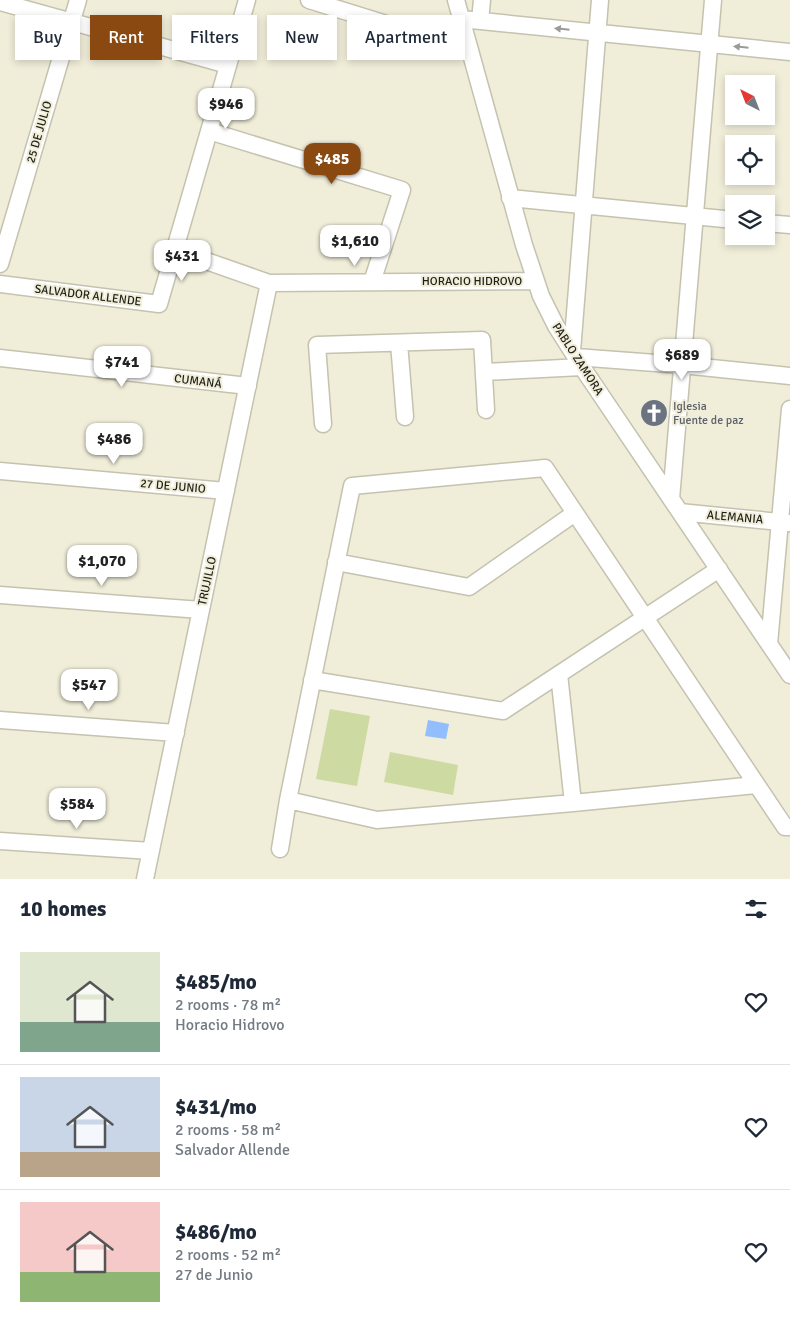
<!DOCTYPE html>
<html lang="en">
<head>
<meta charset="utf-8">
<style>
  :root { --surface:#fff; --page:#f6f6f7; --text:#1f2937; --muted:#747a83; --line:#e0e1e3; --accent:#894911 }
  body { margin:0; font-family:Signika,sans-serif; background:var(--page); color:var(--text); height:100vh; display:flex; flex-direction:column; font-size:19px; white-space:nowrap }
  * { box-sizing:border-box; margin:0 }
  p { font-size:16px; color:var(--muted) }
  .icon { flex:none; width:28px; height:28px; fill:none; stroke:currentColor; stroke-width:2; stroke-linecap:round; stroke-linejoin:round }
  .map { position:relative; height:879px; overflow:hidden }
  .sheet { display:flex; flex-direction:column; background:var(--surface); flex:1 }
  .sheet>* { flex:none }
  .top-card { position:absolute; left:15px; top:15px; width:500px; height:45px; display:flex; gap:10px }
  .needle { width:32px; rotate:318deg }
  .buttons { position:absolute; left:725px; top:75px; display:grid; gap:10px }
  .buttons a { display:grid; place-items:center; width:50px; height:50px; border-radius:0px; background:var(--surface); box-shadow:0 2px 8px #0003; font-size:25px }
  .price { position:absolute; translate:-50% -42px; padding:0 11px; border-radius:10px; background:#fff; color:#222; font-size:16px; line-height:32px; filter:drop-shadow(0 1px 2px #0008) }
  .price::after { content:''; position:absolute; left:50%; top:30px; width:15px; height:11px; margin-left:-8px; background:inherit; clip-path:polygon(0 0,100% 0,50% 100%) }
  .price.selected { background:var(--accent); color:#fff }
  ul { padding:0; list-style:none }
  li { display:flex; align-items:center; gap:15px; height:125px; padding:0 20px }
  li+li { border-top:1px solid var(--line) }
  li span { display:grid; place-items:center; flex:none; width:140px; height:100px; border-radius:0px; color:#555 }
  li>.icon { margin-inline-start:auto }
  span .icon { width:60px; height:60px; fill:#fffc; stroke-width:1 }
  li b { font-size:21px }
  h2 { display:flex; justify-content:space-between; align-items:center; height:60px; padding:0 20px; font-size:21px }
  .tag { padding:0 18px; border-radius:0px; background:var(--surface); box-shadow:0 2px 8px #0003; font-size:18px; line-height:45px }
  .tag.selected { background:var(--accent); color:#fff }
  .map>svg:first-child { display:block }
  .green { fill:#cddaa1 }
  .water { fill:#92befe }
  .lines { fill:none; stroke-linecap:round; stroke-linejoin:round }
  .minor-casing { stroke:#c5c2af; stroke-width:19 }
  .minor { stroke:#fff; stroke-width:16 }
  .oneway { fill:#9b9a97 }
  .labels { text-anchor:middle; stroke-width:4; stroke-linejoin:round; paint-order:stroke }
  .street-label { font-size:12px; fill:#201f18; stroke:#f0edd9 }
  .worship-label { font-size:12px; fill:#5b616d; stroke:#f0edd9; text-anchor:start }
</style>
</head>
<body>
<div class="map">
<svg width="790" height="879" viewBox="0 0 790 879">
  <rect width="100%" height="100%" fill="#f0edd9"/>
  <path class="green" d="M 330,709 L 370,716 L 357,786 L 316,779 Z
    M 390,752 L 458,765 L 453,795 L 384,782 Z"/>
  <path class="water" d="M 428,720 L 449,724 L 446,739 L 425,736 Z"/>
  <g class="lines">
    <g class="minor-casing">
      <path id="minor" d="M 309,0 L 470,50
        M 456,0 L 524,245 L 541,296 L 556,326 L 582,367 L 790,675
        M 0,2 L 228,65
        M 461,19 L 790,52
        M 480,21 L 482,0
        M 209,131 L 402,190 L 372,282
        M 510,198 L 734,220
        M 766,223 L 790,225
        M 175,250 L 269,283 L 535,281
        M 0,264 L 78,0
        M 0,284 L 159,304 L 247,0
        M 399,343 L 405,417
        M 572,351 L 600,0
        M 576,357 L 682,365 L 790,376
        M 0,358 L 248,386
        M 484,372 L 582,367
        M 323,424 L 317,345 L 482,340 L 486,410
        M 0,471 L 226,491
        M 671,499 L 713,0
        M 680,512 L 790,523
        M 336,562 L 469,587 L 575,513
        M 0,595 L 201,610
        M 769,644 L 790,409
        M 559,674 L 573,803
        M 312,680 L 503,711 L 719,569
        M 0,720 L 176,733
        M 288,800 L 377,820 L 573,803 L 756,785
        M 0,841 L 151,851
        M 280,849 L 288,800 L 352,486 L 545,468 L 785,827 L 790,827
        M 145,879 L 269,283"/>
    </g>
    <use href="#minor" class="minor"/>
  </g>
  <defs><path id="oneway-solid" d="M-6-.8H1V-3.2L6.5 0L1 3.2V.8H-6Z" transform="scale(1.25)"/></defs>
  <g class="oneway">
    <use href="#oneway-solid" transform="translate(562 29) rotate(-174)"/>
    <use href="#oneway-solid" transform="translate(741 47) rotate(-174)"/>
  </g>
  <defs>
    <g id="church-disc" transform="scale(1.4375)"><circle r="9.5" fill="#6b7280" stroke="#f0edd9"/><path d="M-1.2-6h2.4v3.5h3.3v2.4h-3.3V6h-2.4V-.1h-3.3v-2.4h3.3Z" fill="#fff"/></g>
  </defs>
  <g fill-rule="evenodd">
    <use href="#church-disc" x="654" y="413"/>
  </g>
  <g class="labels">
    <g class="street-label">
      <text transform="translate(39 132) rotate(-74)" y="4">25 DE JULIO</text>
      <text x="472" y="285">HORACIO HIDROVO</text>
      <text transform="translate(88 295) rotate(7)" y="4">SALVADOR ALLENDE</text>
      <text transform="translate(578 359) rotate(57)" y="4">PABLO ZAMORA</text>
      <text transform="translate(198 381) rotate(7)" y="4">CUMANÁ</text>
      <text transform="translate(173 486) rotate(5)" y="4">27 DE JUNIO</text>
      <text transform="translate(735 517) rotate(5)" y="4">ALEMANIA</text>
      <text transform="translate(207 581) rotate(-78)" y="4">TRUJILLO</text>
    </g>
    <g class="worship-label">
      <text x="673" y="410">Iglesia<tspan x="673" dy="14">Fuente de paz</tspan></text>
    </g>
  </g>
</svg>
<div class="buttons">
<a><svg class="needle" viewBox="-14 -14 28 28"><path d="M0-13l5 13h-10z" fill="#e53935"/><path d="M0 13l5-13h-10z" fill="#747a83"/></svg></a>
<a><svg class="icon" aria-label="locate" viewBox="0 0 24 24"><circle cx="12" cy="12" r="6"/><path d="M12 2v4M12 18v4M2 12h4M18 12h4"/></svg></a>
<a><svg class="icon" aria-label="layers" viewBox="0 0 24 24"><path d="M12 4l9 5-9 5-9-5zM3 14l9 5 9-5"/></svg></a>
</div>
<b class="price" style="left:226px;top:130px">$946</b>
<b class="price selected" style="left:332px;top:185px">$485</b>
<b class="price" style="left:355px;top:267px">$1,610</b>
<b class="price" style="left:182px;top:282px">$431</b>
<b class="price" style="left:682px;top:381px">$689</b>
<b class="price" style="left:122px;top:388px">$741</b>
<b class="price" style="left:114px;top:465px">$486</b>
<b class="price" style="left:102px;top:587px">$1,070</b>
<b class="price" style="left:89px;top:711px">$547</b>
<b class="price" style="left:77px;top:830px">$584</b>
<div class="top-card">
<a class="tag">Buy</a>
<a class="tag selected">Rent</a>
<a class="tag">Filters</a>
<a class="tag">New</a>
<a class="tag">Apartment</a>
</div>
</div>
<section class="sheet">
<h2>10 homes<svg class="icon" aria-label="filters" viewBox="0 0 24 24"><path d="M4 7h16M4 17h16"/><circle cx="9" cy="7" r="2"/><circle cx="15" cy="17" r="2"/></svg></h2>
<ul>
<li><span style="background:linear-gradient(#dfe7d0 70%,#7fa58c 0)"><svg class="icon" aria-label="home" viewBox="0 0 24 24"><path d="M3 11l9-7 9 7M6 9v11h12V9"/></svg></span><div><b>$485/mo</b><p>2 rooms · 78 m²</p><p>Horacio Hidrovo</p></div><svg class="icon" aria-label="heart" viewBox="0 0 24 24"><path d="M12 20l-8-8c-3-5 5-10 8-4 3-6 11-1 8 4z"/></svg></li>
<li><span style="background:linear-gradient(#c9d6e8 75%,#b9a48a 0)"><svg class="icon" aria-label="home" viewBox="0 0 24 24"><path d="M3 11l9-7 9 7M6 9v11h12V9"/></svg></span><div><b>$431/mo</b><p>2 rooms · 58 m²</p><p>Salvador Allende</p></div><svg class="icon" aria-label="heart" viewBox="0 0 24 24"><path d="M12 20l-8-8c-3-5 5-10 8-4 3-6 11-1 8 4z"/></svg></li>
<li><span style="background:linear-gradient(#f6c9c9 70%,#8fb573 0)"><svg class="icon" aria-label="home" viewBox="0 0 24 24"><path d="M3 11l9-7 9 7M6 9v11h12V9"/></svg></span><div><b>$486/mo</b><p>2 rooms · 52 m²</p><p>27 de Junio</p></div><svg class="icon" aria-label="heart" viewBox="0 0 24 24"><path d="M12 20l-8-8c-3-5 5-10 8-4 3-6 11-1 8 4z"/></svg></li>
</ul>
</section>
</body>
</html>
